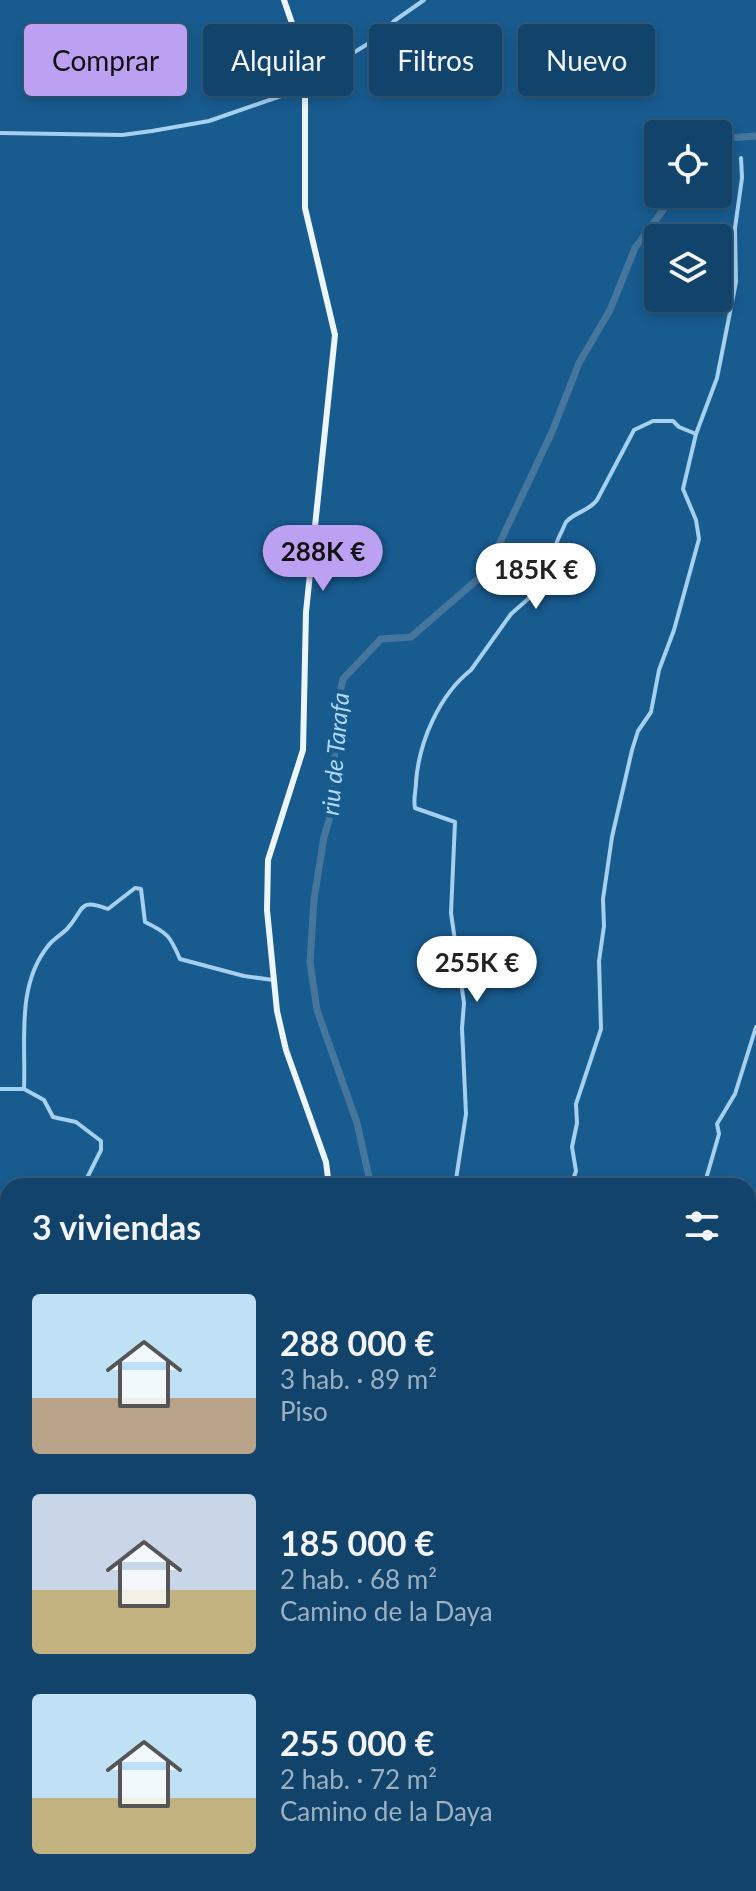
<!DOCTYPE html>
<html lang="es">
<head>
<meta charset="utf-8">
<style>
  :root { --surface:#12446b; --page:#1b4b71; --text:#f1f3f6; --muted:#9cb0c1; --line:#315c7e; --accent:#bca0f2 }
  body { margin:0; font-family:Lato,sans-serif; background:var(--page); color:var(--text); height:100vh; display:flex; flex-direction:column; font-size:30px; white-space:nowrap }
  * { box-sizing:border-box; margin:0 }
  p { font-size:26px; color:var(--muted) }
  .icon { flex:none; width:44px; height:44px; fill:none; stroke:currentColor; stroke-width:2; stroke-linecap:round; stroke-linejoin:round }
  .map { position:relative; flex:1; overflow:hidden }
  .details { position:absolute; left:0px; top:1178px; width:756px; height:714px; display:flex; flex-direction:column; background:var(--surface); border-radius:24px 24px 0 0; box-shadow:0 4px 12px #0003,0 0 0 2px var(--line) }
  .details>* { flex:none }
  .guide { position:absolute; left:24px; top:24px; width:708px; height:72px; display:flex; gap:16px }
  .tools { position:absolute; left:644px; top:120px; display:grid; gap:16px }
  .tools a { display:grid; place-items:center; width:88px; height:88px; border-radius:8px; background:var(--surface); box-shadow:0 4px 12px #0003,0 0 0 2px var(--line); font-size:40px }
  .price { position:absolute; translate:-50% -68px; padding:0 18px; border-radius:28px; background:#fff; color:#222; font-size:26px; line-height:52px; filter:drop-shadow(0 2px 4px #0008) }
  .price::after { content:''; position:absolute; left:50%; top:48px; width:24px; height:18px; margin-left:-12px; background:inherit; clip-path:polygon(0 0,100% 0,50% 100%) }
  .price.current { background:var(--accent); color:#111 }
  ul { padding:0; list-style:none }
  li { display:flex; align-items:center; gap:24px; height:200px; padding:0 32px }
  li span { display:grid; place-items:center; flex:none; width:224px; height:160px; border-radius:8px; color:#555 }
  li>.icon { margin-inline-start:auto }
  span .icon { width:96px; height:96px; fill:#fffc; stroke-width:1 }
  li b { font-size:34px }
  h2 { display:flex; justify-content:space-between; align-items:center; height:96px; padding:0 32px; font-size:34px }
  .pill { padding:0 28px; border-radius:8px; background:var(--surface); box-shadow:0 4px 12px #0003,0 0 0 2px var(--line); font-size:28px; line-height:72px }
  .pill.current { background:var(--accent); color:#111 }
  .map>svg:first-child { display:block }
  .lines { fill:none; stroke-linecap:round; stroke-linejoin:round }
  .river { stroke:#47769c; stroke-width:7 }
  .minor { stroke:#a5d0ef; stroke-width:4 }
  .major { stroke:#edf6ff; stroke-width:6 }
  .highway { stroke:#fff; stroke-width:7 }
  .labels { text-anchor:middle; stroke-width:8; stroke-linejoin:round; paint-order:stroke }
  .water-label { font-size:24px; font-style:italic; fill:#b1d9f6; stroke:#185b8f }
</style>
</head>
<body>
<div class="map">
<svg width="756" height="1891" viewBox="0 0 756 1891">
  <rect width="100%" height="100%" fill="#185b8f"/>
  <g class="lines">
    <path class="river" d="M 718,149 L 728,138 L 756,136
      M 371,1186 L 357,1123 L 317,1010 L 310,962 L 314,899 L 324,837 L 334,803 L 335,715 L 343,679 L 381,639 L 411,637 L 486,572 L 552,432 L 579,363 L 610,310 L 635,248 L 675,194
      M 454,1884 L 454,1891"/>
    <path class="minor" d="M 306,82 L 379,37 L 394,21 L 424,0
      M 0,133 L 122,135 L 152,131 L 209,121 L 307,87
      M 0,1089 L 24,1089
      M 83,1186 L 101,1150 L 101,1141 L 76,1122 L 53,1117 L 44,1100 L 24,1089 C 26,1041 16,986 48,946 C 53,939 61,935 67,929 C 85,910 77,897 108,909 L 135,888 L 141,889 L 145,922 C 168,933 170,936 180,959 L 244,976 L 273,980
      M 455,1186 L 466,1114 L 462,1028 L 464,1003 L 451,913 L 455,822 L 415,808 C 413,799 416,791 416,782 C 419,742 439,695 471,670 L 511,614 L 528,599 L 537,585 L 566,522 C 575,512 589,511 597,500 L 634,430 L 653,421 L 673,421 L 679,427 L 696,434
      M 571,1186 L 576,1171 L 572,1147 L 577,1123 L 576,1104 L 601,1029 L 599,961 L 604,926 L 603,899 L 612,837 L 632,750 L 638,731 L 651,712 L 659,670 L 674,630 L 699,539 L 696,520 L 683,489 L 696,434 L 717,378 L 736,282 L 735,228 L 742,178 L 741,158
      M 704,1186 L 719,1134 L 717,1124 L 735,1094 L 756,1027
      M 748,1294 L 756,1288
      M 748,1339 L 756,1346
      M 0,1349 L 8,1326
      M 0,1359 L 0,1378
      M 0,1452 L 8,1457
      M 748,1523 L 756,1522
      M 0,1582 L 8,1588
      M 748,1593 L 756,1613 L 748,1616
      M 0,1627 L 8,1619
      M 748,1642 L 756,1639
      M 0,1658 L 8,1660
      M 748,1670 L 756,1667
      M 748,1677 L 756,1698
      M 748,1687 L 756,1684
      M 5,1712 L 8,1696
      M 748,1742 L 756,1784
      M 748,1748 L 756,1741
      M 0,1783 L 4,1773
      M 0,1785 L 8,1781
      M 748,1818 L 756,1817
      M 0,1843 L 8,1848
      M 78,1884 L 87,1891
      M 424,1884 L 427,1885
      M 496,1884 L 496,1891
      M 535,1884 L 541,1890
      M 660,1884 L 663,1891
      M 40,1891 L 46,1884
      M 165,1891 L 167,1884
      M 261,1891 L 263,1884
      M 326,1891 L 327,1884
      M 391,1891 L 392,1884
      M 406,1891 L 407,1884
      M 515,1891 L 519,1884
      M 705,1891 L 756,1887"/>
    <path class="major" d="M 284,0 L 305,61 L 305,208 L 335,335 L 306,612 L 303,750 L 268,860 L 267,910 L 277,1011 L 286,1050 L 326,1162 L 329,1186
      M 748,1574 L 756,1573"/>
    <path class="highway" d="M 0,1744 L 8,1748
      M 8,1757 L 4,1768 L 8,1775
      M 65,1884 L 67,1891"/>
  </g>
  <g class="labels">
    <g class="water-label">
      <text transform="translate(336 754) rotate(-85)" y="8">riu de Tarafa</text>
    </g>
  </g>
</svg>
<div class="tools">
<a><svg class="icon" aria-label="locate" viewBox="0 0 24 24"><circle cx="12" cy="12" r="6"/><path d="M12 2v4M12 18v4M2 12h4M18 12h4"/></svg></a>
<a><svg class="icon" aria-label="layers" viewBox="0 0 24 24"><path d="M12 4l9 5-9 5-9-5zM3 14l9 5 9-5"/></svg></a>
</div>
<b class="price current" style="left:323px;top:593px">288K €</b>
<b class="price" style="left:536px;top:611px">185K €</b>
<b class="price" style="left:477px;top:1004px">255K €</b>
<div class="guide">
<a class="pill current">Comprar</a>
<a class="pill">Alquilar</a>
<a class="pill">Filtros</a>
<a class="pill">Nuevo</a>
</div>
<section class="details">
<h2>3 viviendas<svg class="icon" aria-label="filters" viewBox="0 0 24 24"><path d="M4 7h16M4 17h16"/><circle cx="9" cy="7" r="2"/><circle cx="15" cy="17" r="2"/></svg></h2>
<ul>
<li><span style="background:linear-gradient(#bfe0f5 65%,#b9a48a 0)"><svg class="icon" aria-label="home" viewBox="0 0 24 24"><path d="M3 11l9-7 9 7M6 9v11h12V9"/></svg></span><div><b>288 000 €</b><p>3 hab. · 89 m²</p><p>Piso</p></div></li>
<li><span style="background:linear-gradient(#c9d6e8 60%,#c2b280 0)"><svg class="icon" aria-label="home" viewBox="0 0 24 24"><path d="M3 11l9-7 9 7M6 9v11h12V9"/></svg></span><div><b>185 000 €</b><p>2 hab. · 68 m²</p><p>Camino de la Daya</p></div></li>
<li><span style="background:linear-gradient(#bfe0f5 65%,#c2b280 0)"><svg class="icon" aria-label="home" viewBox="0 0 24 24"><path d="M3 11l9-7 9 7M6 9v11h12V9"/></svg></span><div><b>255 000 €</b><p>2 hab. · 72 m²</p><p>Camino de la Daya</p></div></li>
</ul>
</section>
</div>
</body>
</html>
